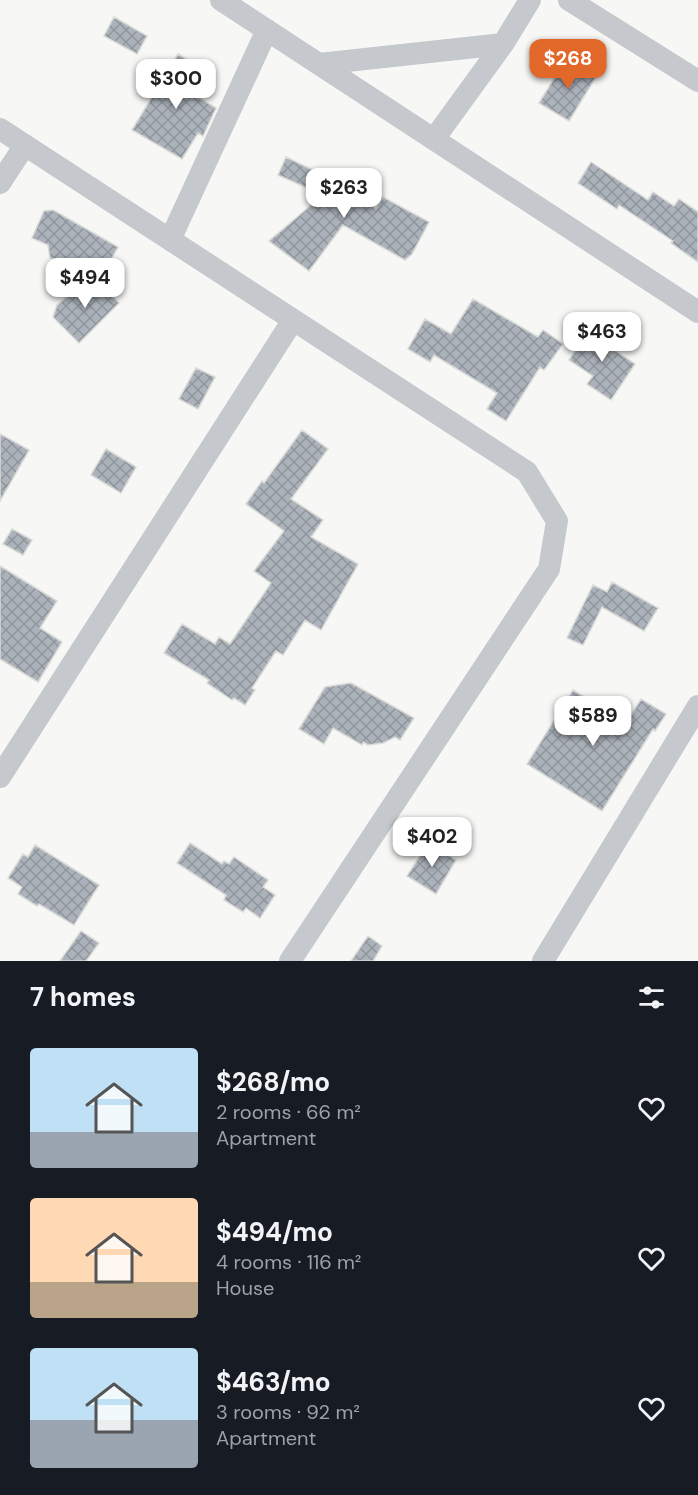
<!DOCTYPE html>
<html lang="en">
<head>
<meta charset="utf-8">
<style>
  :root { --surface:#171b24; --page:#20242c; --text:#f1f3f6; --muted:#9ea1a6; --accent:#e2682a }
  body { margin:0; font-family:"DM Sans",sans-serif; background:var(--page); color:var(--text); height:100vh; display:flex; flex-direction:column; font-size:22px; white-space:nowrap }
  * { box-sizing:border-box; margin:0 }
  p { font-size:20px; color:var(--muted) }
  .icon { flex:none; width:33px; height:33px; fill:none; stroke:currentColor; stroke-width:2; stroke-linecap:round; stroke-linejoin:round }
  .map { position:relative; height:961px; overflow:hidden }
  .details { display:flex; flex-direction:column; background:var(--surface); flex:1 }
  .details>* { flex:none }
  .price { position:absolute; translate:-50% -51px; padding:0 14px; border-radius:12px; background:#fff; color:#222; font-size:20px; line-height:39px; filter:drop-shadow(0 2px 3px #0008) }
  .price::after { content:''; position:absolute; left:50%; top:36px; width:18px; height:14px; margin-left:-9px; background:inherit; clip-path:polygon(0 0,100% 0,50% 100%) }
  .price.on { background:var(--accent); color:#fff }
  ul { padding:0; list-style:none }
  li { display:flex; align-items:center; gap:18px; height:150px; padding:0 30px }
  li span { display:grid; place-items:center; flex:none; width:168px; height:120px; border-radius:6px; color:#555 }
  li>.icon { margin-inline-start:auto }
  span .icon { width:72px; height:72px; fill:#fffc; stroke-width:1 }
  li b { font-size:26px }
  h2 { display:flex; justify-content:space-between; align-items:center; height:72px; padding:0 30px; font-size:26px }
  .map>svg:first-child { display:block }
  .building { fill:url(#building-cross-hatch); stroke:#d9d9d7; stroke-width:1.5 }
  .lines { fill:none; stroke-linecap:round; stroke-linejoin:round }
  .street { stroke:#c5c8cc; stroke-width:22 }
</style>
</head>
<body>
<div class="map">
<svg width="698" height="961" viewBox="0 0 698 961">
  <defs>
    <pattern id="building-cross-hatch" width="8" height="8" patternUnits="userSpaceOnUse" patternTransform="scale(1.5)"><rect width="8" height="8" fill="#abb2b9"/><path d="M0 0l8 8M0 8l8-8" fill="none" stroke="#8f959c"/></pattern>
  </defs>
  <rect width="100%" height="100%" fill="#f7f8f5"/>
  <path class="building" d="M 114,17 L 147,36 L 137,54 L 104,36 Z
    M 178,54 L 206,71 L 193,94 L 216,108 L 203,136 L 198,133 L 182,159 L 132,130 Z
    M 566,59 L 596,77 L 569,121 L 539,103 Z
    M 286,157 L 327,177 L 334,169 L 376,209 L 383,197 L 429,222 L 412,254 L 405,260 L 343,225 L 309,271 L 269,241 L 323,195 L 278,175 Z
    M 591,162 L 648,200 L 653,192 L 674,206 L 679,199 L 698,212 L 698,262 L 671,243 L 673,241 L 619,205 L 617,209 L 578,183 Z
    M 53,210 L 118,247 L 106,269 L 50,258 L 48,245 L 32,238 L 44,211 Z
    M 92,276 L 119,303 L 79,343 L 53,317 L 57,305 Z
    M 473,299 L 538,337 L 543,330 L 563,344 L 544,370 L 540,367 L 506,421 L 487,409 L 497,393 L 434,355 L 430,362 L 408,349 L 425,319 L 451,334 Z
    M 593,324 L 609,335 L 604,343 L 635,364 L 611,400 L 587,384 L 593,376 L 569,360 Z
    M 196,368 L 215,377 L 198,409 L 179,399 Z
    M 302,430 L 328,449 L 291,499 L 323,520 L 311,537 L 358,564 L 321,630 L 305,620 L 283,655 L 276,651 L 252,688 L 255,690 L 245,705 L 234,698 L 232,700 L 207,683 L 209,680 L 164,653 L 182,624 L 215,644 L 219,637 L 230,644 L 271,583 L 254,571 L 284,531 L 246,504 L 262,481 L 264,483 Z
    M 0,434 L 29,450 L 0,501 Z
    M 106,449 L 136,467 L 121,493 L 91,475 Z
    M 12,529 L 32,540 L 23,555 L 3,544 Z
    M 0,566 L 57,601 L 40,628 L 62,642 L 38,682 L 0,659 Z
    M 612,582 L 658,608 L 644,631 L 602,607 L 583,645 L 567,638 L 593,585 L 607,592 Z
    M 351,683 L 414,718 L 400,740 L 395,737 L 383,743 L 368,745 L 363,742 L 362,745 L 333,728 L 324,744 L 299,729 L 325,687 Z
    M 573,690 L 626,723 L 641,699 L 666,714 L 655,731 L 653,729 L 602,811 L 527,764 Z
    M 190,843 L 222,864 L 224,861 L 229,864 L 234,857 L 268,880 L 263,887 L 275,895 L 260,918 L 246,908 L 243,912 L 224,900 L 226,895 L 177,863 Z
    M 428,843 L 456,860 L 436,894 L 407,876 Z
    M 35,845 L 99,885 L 74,925 L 39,904 L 37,906 L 18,894 L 22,887 L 8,878 L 23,854 L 28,857 Z
    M 81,931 L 99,943 L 86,961 L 60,961 Z
    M 368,936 L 382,946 L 373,961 L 351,961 Z"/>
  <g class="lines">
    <path class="street" d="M 221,0 L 698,312
      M 569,0 L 698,81
      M 319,64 L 503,44
      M 0,129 L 527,472 L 557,521 L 549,569 L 290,961
      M 434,139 L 503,44 L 530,0
      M 0,183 L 25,145
      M 170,240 L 267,30
      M 0,777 L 293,320
      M 543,961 L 698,706"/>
  </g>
</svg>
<b class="price on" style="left:568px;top:90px">$268</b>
<b class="price" style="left:176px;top:110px">$300</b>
<b class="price" style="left:344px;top:219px">$263</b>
<b class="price" style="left:85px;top:309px">$494</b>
<b class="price" style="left:602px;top:363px">$463</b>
<b class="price" style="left:593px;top:747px">$589</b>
<b class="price" style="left:432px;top:868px">$402</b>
</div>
<section class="details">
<h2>7 homes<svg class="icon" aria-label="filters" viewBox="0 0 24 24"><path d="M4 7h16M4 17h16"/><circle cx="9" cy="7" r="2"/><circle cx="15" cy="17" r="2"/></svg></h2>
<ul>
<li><span style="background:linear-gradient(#bfe0f5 70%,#9aa5b1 0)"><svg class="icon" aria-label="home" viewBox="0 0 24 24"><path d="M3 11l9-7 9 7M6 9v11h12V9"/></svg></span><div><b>$268/mo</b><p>2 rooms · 66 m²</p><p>Apartment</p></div><svg class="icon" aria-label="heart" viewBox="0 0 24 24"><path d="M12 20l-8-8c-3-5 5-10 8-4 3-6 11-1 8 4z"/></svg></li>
<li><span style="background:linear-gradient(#ffd9b3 70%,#b9a48a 0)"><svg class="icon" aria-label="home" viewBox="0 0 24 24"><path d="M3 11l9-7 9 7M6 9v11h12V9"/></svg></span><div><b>$494/mo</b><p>4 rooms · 116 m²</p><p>House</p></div><svg class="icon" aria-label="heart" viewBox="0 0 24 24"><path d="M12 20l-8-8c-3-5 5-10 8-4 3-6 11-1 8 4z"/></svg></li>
<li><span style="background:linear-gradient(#bfe0f5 60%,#9aa5b1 0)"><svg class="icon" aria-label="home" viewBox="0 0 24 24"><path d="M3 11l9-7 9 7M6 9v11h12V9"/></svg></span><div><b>$463/mo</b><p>3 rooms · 92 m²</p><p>Apartment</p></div><svg class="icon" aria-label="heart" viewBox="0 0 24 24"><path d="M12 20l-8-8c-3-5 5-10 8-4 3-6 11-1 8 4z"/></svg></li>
</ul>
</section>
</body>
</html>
